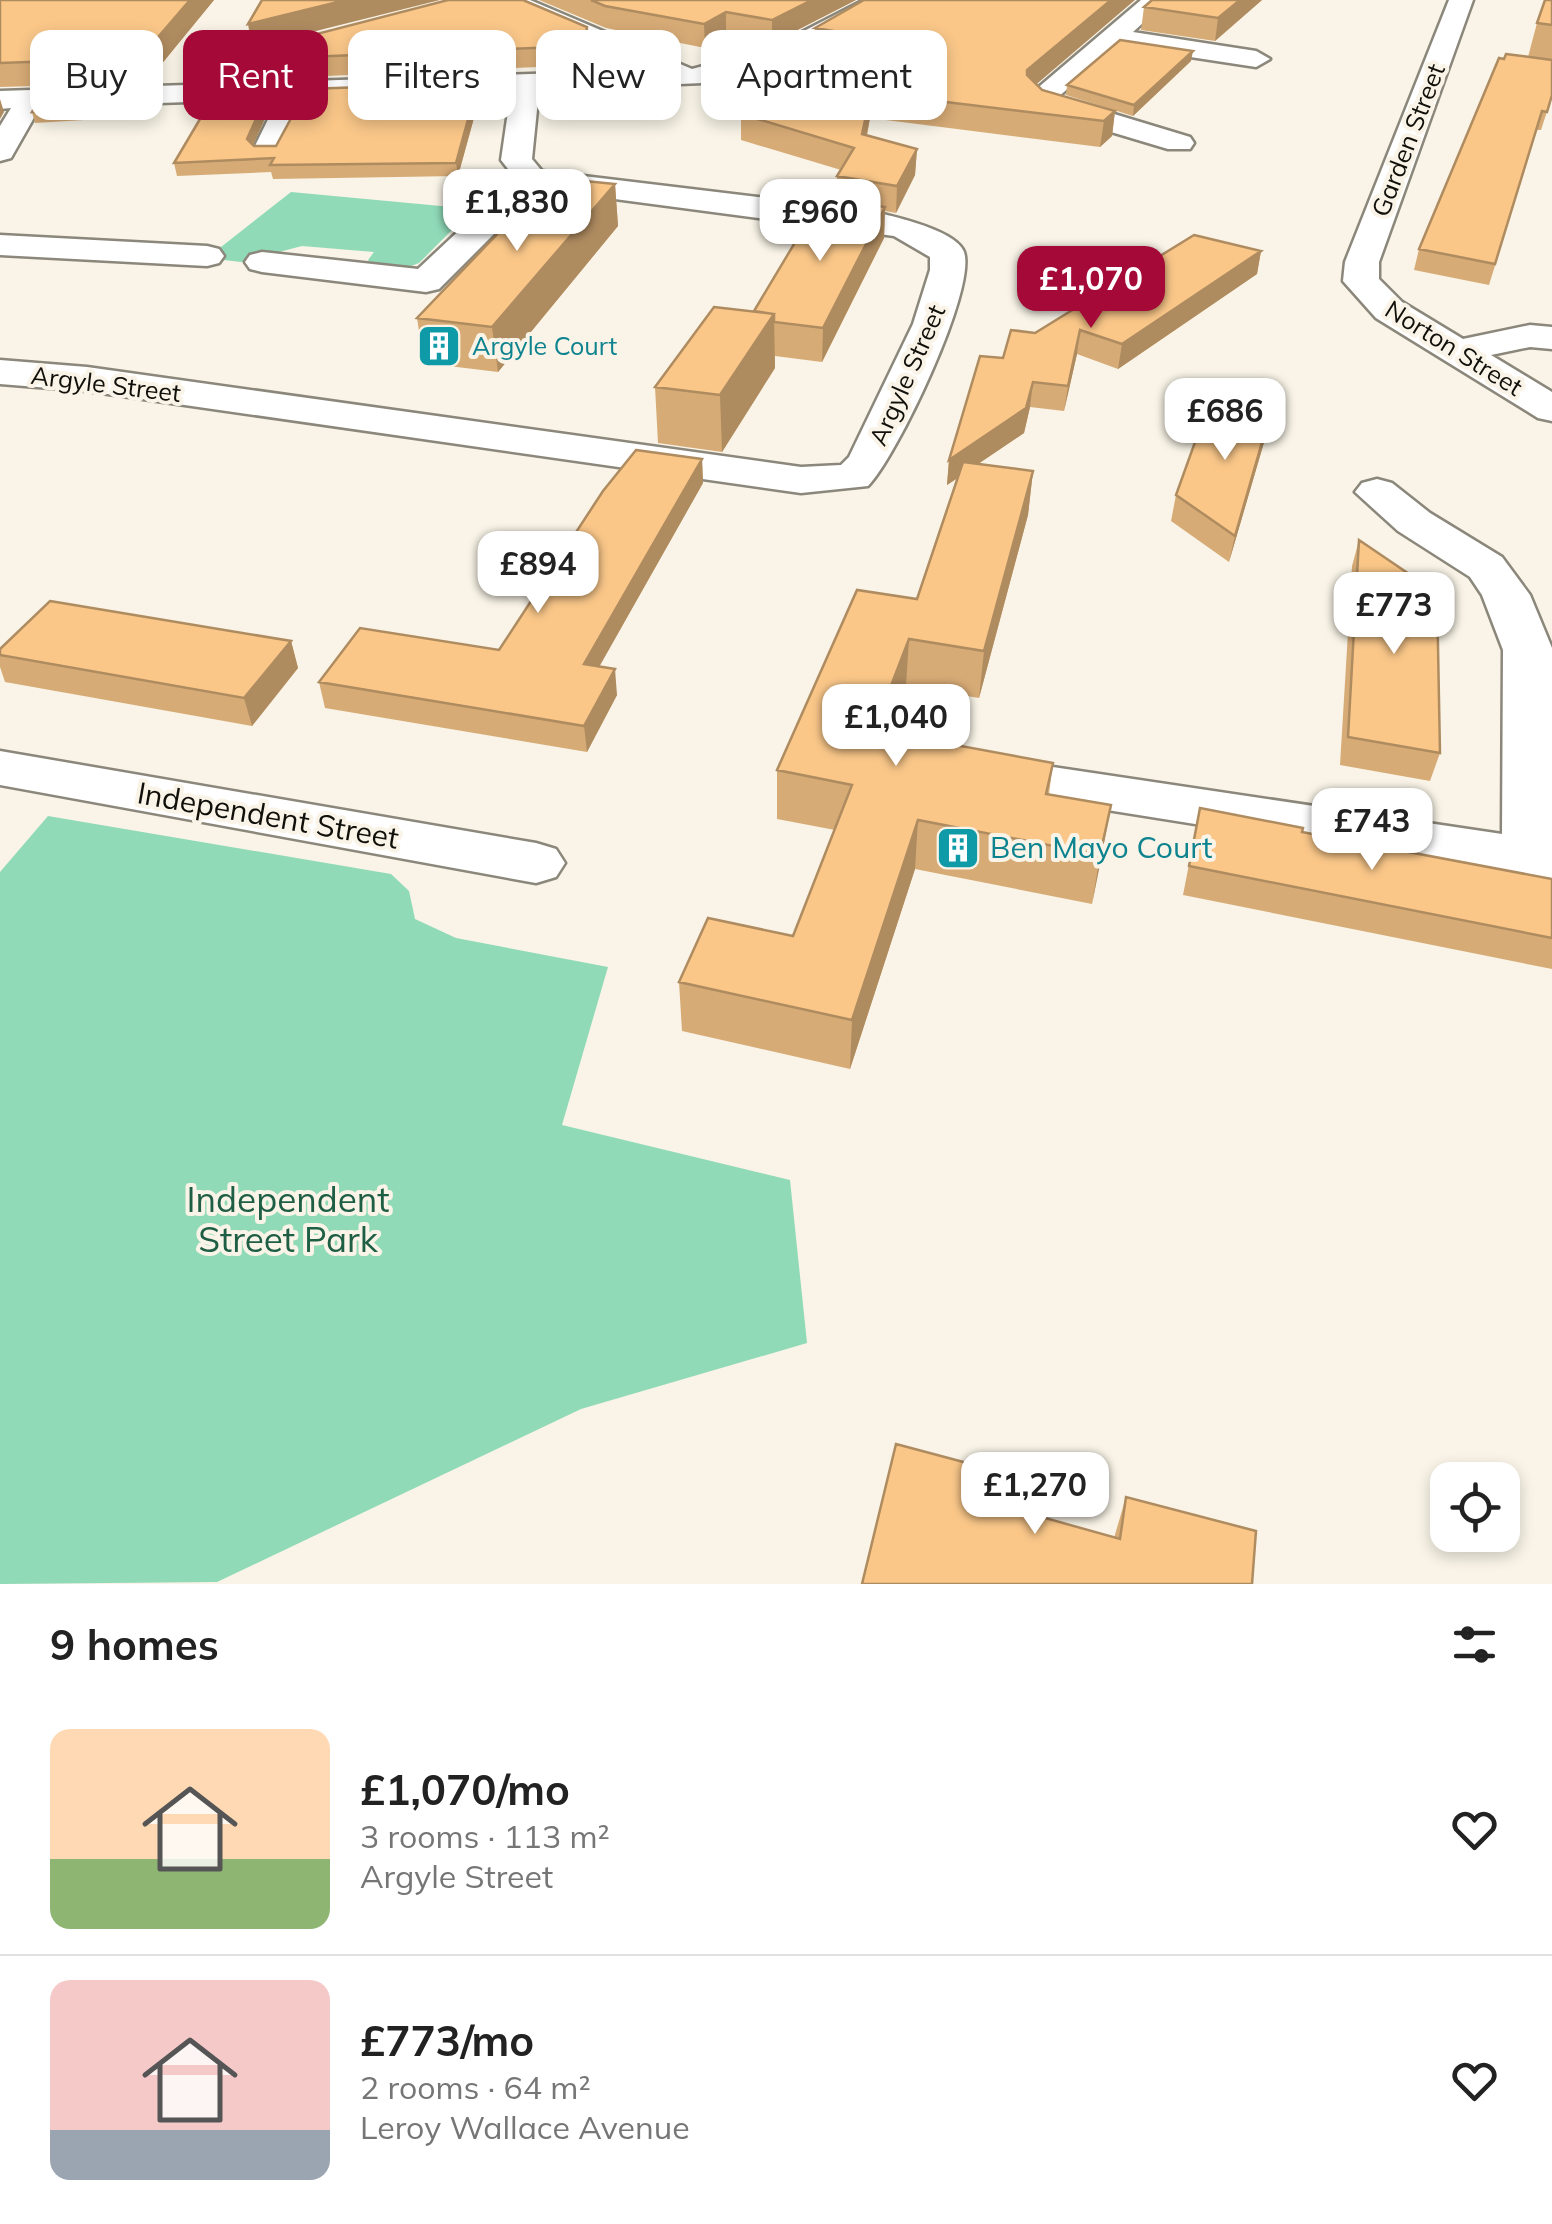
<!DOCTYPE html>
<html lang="en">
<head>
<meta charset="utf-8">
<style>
  :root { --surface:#fff; --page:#f2f2f2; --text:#222; --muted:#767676; --line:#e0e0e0; --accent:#a40937 }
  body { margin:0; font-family:Mulish,sans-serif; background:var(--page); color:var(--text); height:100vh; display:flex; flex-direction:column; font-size:38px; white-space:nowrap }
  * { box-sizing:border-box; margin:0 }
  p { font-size:32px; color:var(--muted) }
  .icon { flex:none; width:55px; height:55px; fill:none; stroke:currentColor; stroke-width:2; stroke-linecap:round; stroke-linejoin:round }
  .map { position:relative; height:1584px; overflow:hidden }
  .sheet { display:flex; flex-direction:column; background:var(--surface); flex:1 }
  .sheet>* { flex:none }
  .banner { position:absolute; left:30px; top:30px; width:1000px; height:90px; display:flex; gap:20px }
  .buttons { position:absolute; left:1430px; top:1462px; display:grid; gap:20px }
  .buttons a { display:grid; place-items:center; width:90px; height:90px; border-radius:20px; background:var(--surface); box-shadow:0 5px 15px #0003; font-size:50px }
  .price { position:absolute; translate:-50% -85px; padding:0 22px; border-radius:20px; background:#fff; color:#222; font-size:32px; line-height:65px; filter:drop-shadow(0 2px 5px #0008) }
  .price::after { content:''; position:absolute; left:50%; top:60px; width:30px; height:22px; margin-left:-15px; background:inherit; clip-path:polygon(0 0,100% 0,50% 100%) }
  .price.selected { background:var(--accent); color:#fff }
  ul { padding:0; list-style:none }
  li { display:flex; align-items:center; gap:30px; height:250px; padding:0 50px }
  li+li { border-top:2px solid var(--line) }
  li span { display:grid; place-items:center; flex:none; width:280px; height:200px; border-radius:20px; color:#555 }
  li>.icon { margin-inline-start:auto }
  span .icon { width:120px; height:120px; fill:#fffc; stroke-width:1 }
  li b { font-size:42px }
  h2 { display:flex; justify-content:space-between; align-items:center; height:120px; padding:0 50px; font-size:42px }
  .tag { padding:0 35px; border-radius:20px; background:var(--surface); box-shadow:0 5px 15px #0003; font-size:35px; line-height:90px }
  .tag.selected { background:var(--accent); color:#fff }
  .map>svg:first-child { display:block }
  .green { fill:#90dab8 }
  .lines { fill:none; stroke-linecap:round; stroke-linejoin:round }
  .minor-casing { stroke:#8b877b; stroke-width:5 }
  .minor { fill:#fff; fill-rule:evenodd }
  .wall { fill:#d7ab76 }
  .shaded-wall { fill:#af8b60 }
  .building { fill:#fac789; stroke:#af8b60; stroke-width:2.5 }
  .labels { text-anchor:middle; stroke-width:8; stroke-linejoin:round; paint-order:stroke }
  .far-street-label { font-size:25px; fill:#100f0a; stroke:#f9f4e7 }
  .far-culture-label { font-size:25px; fill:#0d838f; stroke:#f9f4e7; text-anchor:start }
  .street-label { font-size:30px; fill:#100f0a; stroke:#f9f4e7 }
  .culture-label { font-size:30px; fill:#0d838f; stroke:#f9f4e7; text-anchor:start }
  .near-park-label { font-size:35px; fill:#1e5e45; stroke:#f9f4e7 }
</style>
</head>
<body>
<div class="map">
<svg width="1552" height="1584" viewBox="0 0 1552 1584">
  <rect width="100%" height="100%" fill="#f9f4e7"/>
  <path class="green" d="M 291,192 L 473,209 L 419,263 L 406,268 L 371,265 L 368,260 L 374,252 L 302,246 L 241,262 L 207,258 Z
    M 48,816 L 391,874 L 409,891 L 415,919 L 456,938 L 608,967 L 562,1125 L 790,1180 L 807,1343 L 581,1409 L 217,1582 L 0,1584 L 0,872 Z"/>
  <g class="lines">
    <g class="minor-casing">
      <path id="minor" d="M 496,0 L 530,0 L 692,69 L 771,48 L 864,0 L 895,0 L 791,60 L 703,83 L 539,90 L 532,159 L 542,171 L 866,210 C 887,215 956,229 964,252 C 977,289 896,458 868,486 L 801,493 L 87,391 L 0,384 L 0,360 L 87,367 L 801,467 L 841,465 L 849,457 L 913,324 L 930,270 L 930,257 L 894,236 L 539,189 L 439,289 L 426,292 L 262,272 L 250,269 L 245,262 L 250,255 L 262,252 L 418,269 L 515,178 L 501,160 L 511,91 L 307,98 L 283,150 L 279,156 L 257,156 L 253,150 L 278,99 L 40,107 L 11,158 L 0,161 L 0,126 L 11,108 L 0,109 L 0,91 L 653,70 L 499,5 Z
        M 1141,0 L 1168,0 L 1133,32 L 1256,51 L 1270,59 L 1256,67 L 1118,46 L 1058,97 L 1190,137 L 1194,143 L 1190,149 L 1168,149 L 1041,111 L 1027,97 Z
        M 1449,0 L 1473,0 L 1379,262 L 1379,279 L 1402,302 L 1463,339 L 1530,325 L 1552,327 L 1552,349 L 1530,347 L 1491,355 L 1552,392 L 1552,421 L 1538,418 L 1376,318 L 1343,281 L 1345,262 Z
        M 0,235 L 207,246 L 219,249 L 224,256 L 219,263 L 207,266 L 0,255 Z
        M 1377,479 L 1392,483 L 1430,513 L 1502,557 L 1530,595 L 1552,648 L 1552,881 L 1007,794 L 999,781 L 1007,768 L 1026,763 L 1502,834 L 1503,650 L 1482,595 L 1470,577 L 1398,531 L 1355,492 L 1362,483 Z
        M 0,751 L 536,843 L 556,849 L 565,863 L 556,877 L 536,883 L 0,785 Z"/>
    </g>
    <use href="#minor" class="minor"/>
  </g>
  <path class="wall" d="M 0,0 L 214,0 L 146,83 L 0,87 Z
    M 539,0 L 856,0 L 772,43 L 726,35 L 705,48 L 606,28 Z
    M 864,0 L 1036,84 L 1042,90 L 1115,111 L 1112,136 L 1100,147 L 870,118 L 867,135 L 917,149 L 915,175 L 896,213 L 885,211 L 884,238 L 822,362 L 775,356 L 775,368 L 722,452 L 658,443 L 655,387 L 754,311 L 837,201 L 837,176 L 841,170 L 741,140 L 741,114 L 871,61 L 814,51 L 815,28 Z
    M 1152,0 L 1262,0 L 1215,41 L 1141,30 L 1144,7 Z
    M 1552,0 L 1552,96 L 1541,130 L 1537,130 L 1489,285 L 1414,270 L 1419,249 L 1504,59 L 1528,57 L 1537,23 Z
    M 587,27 L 589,46 L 587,65 L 233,80 L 229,60 Z
    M 1191,61 L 1133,116 L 1066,95 L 1067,85 Z
    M 480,96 L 458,176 L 273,179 L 271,172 L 177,176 L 174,163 L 272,103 L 253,145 L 254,146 L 276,146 Z
    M 123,98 L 125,108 L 117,118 L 35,123 L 32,112 Z
    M 615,184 L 618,226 L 498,372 L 424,363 L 417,318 Z
    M 1261,251 L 1257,274 L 1118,369 L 1077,354 L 1064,411 L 1030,407 L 1024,433 L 978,464 L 1033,471 L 1028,515 L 979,698 L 906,686 L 888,733 L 1053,763 L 1049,794 L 1102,854 L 1092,904 L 915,869 L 850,1069 L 682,1031 L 679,982 L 793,936 L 835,830 L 777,819 L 777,770 L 917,599 L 958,478 L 947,485 L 949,460 L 1003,358 L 1035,333 Z
    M 1275,397 L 1270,422 L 1229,562 L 1171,521 L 1176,495 Z
    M 702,459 L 703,483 L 599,667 L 617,695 L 587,752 L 325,708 L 319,682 L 499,650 Z
    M 1359,540 L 1440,753 L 1430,781 L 1340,765 L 1352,566 Z
    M 291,641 L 298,668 L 252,726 L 5,682 L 0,667 L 0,649 Z
    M 1200,808 L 1302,832 L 1552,879 L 1552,969 L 1183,895 Z
    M 1126,1497 L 1252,1584 L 1006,1507 L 1114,1538 Z"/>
  <path class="shaded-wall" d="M 190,0 L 214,0 L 146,83 L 140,58 Z
    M 346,0 L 440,0 L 252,47 L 248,24 Z
    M 812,0 L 856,0 L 772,43 L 772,20 Z
    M 1111,0 L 1135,0 L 1025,94 L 1027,70 Z
    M 1240,0 L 1262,0 L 1215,41 L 1218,18 Z
    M 726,12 L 726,35 L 705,48 L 704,24 Z
    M 587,27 L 589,46 L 587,65 L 585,46 Z
    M 1193,51 L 1191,61 L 1133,116 L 1134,105 Z
    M 478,83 L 480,96 L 458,176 L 456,163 Z
    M 269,90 L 272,103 L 250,152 L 247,139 Z
    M 871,93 L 870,118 L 862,160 L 862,134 Z
    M 123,98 L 125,108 L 117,118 L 115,107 Z
    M 0,99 L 4,112 L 0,119 Z
    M 1115,111 L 1112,136 L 1100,147 L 1104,121 Z
    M 917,149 L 915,175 L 896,213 L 897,186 Z
    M 615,184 L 618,226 L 498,372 L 492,327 Z
    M 885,207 L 884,238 L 822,362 L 823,328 Z
    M 1261,251 L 1257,274 L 1118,369 L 1122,344 Z
    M 774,314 L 775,368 L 722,452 L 720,395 Z
    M 1080,330 L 1077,354 L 1064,411 L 1068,386 Z
    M 1033,382 L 1030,407 L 1024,433 L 947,485 L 949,460 Z
    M 1275,397 L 1270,422 L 1229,562 L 1235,536 Z
    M 702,459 L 703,483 L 586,690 L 584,664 Z
    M 1033,471 L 1028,515 L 979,698 L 984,651 Z
    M 909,639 L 906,686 L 871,778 L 874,730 Z
    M 291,641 L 298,668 L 252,726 L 244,698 Z
    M 615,669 L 617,695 L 587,752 L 584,726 Z
    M 1111,805 L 1102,854 L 1092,904 L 1100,855 Z
    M 918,820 L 915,869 L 850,1069 L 852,1020 Z"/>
  <path class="building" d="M 0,0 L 190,0 L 140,58 L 0,63 Z
    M 262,0 L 346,0 L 248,24 Z
    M 448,0 L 523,0 L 587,27 L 585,46 L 229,60 L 232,56 Z
    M 591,0 L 812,0 L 772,20 L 726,12 L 704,24 L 605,6 Z
    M 864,0 L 1111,0 L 1027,70 L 1027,75 L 1042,90 L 1115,111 L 1104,121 L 871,93 L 862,134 L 917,149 L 897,186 L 837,176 L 854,148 L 741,114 L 912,44 L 815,28 Z
    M 1152,0 L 1240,0 L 1218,18 L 1144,7 Z
    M 1545,0 L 1552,0 L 1552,25 L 1537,23 Z
    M 1120,40 L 1193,51 L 1134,105 L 1067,85 Z
    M 1506,54 L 1552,60 L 1552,95 L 1547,112 L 1542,111 L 1495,264 L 1419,249 L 1499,58 L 1504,59 Z
    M 478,83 L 456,163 L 270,165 L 274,158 L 174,163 L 216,92 L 269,90 L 247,139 L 254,146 L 276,146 L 307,89 Z
    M 123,98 L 115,107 L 32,112 L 39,100 Z
    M 555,178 L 615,184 L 492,327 L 417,318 L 546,183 Z
    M 821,199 L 885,207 L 823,328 L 774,322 L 774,314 L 754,311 Z
    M 1194,235 L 1261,251 L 1122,344 L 1080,330 L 1068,386 L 1033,382 L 1026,408 L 949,460 L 980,356 L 1003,358 L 1011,330 L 1035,333 Z
    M 714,307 L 774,314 L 720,395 L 655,387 Z
    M 1275,397 L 1235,536 L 1176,495 L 1204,417 Z
    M 636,450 L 702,459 L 584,664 L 615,669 L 584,726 L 319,682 L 360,628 L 499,650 L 603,491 Z
    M 963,462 L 1033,471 L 984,651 L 909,639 L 874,730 L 1053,763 L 1046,794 L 1111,805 L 1100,855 L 918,820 L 852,1020 L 679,982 L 708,918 L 793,936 L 852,785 L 777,770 L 857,590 L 917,599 Z
    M 1359,540 L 1437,593 L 1440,753 L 1348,737 Z
    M 50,601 L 291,641 L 244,698 L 0,655 L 0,649 Z
    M 1200,808 L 1303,828 L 1302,832 L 1552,879 L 1552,938 L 1189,866 Z
    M 896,1444 L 1012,1475 L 1006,1507 L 1120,1539 L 1126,1497 L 1256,1531 L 1252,1584 L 862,1584 Z"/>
  <defs>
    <g id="building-square" transform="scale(2.25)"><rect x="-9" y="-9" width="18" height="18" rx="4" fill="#0f9aa8" stroke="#f9f4e7"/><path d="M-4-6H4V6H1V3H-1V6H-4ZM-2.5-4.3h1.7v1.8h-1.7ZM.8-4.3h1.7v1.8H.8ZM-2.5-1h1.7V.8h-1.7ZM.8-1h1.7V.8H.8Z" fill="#fff"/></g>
  </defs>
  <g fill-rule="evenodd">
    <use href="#building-square" x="439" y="346"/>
    <use href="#building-square" x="958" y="848"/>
  </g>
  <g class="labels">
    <g class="far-street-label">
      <text transform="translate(1408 140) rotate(-69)" y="9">Garden Street</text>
      <text transform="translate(1454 348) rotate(32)" y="9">Norton Street</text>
      <text transform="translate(907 375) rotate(-66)" y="9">Argyle Street</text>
      <text transform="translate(106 384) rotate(7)" y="9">Argyle Street</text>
    </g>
    <g class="far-culture-label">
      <text x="472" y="355">Argyle Court</text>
    </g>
    <g class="street-label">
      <text transform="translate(268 816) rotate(10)" y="10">Independent Street</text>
    </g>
    <g class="culture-label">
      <text x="990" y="858">Ben Mayo Court</text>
    </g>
    <g class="near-park-label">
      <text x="288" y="1212">Independent<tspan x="288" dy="40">Street Park</tspan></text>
    </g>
  </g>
</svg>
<div class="buttons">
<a><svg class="icon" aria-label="locate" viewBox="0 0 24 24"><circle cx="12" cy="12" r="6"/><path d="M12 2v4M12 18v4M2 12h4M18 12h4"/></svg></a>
</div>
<b class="price" style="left:517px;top:254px">£1,830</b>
<b class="price" style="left:820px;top:264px">£960</b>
<b class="price selected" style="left:1091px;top:331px">£1,070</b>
<b class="price" style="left:1225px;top:463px">£686</b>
<b class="price" style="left:538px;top:616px">£894</b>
<b class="price" style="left:1394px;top:657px">£773</b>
<b class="price" style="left:896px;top:769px">£1,040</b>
<b class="price" style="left:1372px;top:873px">£743</b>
<b class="price" style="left:1035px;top:1537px">£1,270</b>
<div class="banner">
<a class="tag">Buy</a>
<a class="tag selected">Rent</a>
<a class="tag">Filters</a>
<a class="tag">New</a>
<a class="tag">Apartment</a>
</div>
</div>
<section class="sheet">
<h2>9 homes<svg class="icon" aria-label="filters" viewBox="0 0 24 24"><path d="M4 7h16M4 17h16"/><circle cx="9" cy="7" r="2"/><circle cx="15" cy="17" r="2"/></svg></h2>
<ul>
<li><span style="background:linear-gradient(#ffd9b3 65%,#8fb573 0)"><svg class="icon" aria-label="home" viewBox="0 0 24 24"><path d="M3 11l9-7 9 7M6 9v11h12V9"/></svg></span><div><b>£1,070/mo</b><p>3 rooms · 113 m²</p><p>Argyle Street</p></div><svg class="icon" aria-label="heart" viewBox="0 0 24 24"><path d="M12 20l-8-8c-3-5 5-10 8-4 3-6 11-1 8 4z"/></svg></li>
<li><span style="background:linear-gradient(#f6c9c9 75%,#9aa5b1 0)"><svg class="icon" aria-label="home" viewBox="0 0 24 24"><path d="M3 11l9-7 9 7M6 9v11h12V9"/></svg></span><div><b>£773/mo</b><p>2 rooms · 64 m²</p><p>Leroy Wallace Avenue</p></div><svg class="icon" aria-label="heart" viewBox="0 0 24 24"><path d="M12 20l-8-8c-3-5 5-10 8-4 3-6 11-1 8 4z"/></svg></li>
</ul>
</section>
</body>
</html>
